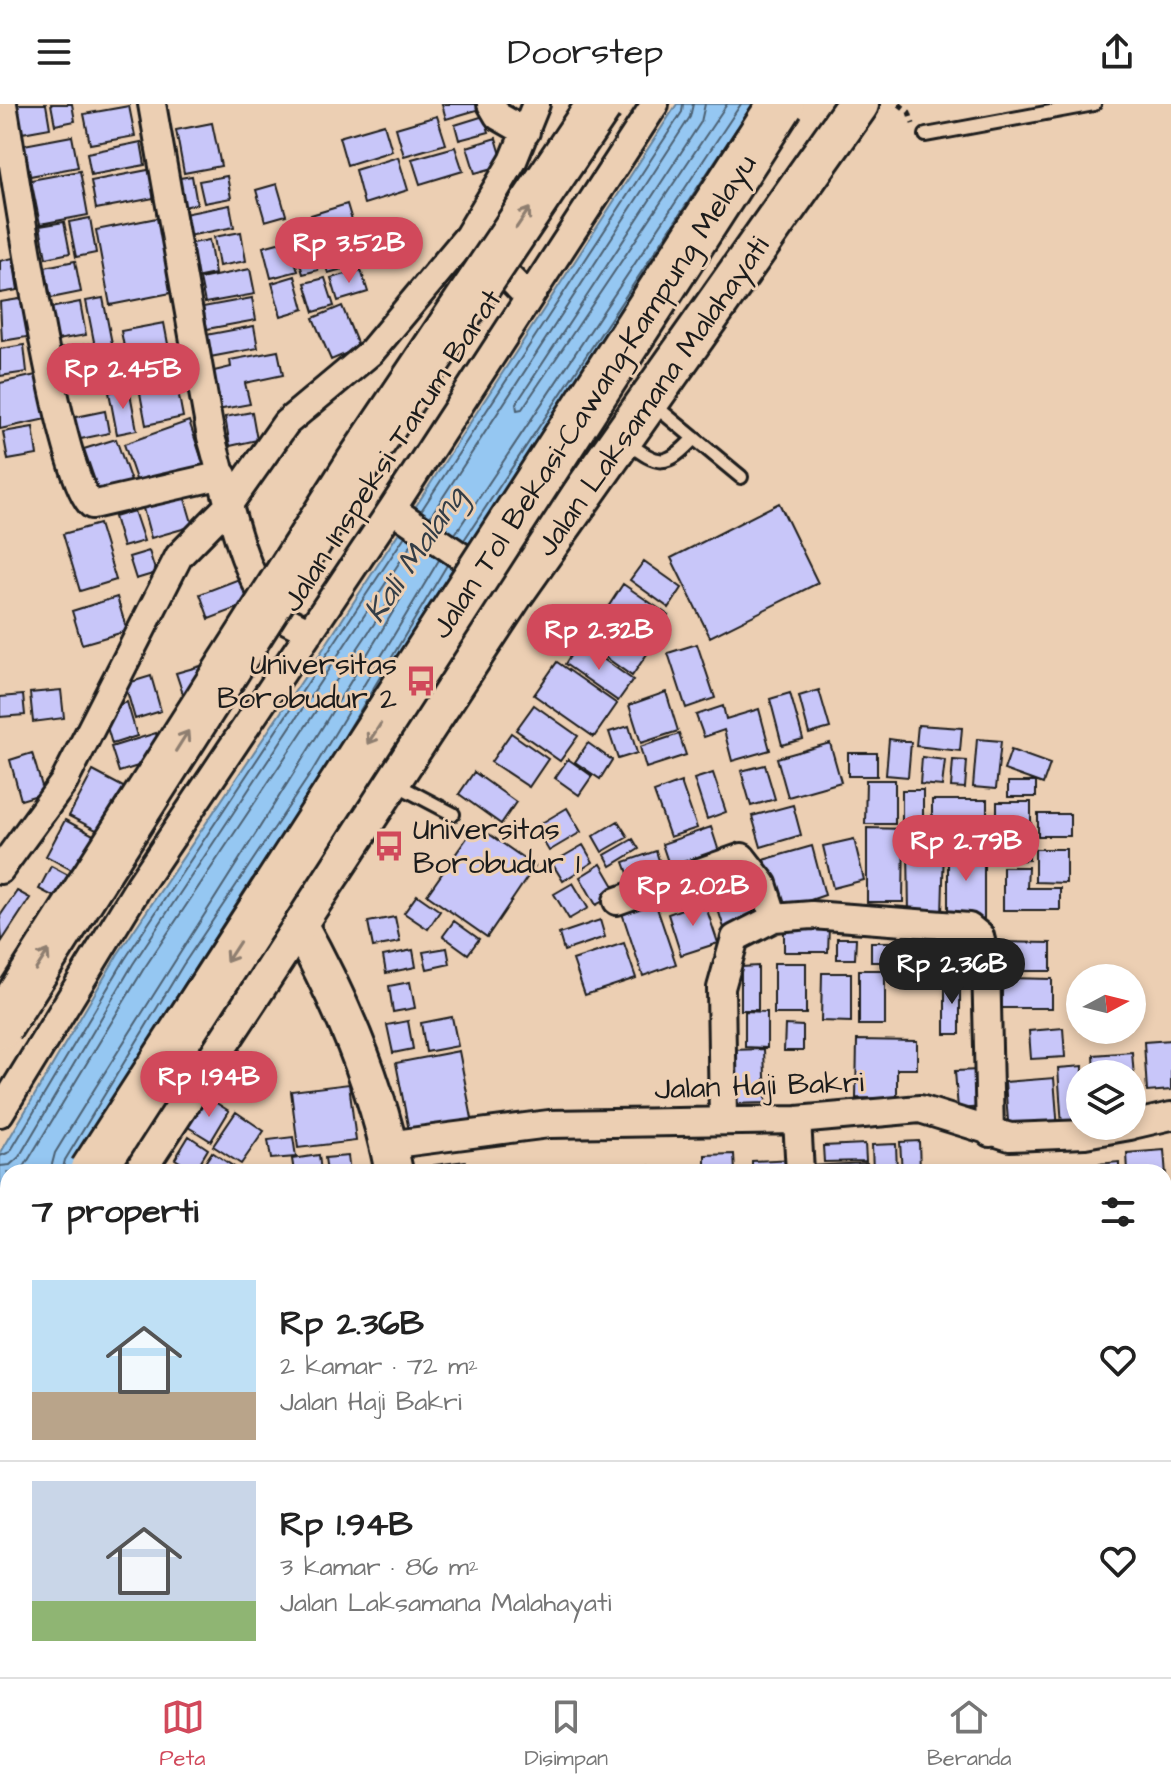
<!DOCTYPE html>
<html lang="id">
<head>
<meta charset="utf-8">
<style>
  :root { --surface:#fff; --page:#f6f6f6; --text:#222; --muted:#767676; --line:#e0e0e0; --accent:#d1495b }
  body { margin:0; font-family:"Architects Daughter",sans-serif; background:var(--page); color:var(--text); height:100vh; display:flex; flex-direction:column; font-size:30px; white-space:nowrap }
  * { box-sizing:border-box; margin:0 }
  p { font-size:26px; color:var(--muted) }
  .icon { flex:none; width:44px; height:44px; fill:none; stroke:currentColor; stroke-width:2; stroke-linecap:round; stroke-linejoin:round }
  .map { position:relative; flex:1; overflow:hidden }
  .details { position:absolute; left:0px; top:1060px; width:1172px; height:514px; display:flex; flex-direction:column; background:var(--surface); border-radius:24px 24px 0 0; box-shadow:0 4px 12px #0003 }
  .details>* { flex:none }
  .needle { width:52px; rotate:83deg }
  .buttons { position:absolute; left:1066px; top:860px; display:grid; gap:16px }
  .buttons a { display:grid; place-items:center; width:80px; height:80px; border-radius:50%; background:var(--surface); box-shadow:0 4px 12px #0003; font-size:40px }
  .price { position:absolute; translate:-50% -68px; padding:0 18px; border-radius:28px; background:var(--accent); color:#fff; font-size:26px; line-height:52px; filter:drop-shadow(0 2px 4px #0008) }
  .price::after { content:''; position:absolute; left:50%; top:48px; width:24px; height:18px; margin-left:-12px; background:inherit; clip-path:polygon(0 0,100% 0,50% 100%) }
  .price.active { background:#222; color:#fff }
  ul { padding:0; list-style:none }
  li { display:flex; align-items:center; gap:24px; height:200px; padding:0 32px }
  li+li { border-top:2px solid var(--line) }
  li span { display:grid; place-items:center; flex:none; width:224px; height:160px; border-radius:0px; color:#555 }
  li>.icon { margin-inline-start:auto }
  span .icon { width:96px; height:96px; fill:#fffc; stroke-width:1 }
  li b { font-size:34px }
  h2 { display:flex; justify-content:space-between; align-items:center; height:96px; padding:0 32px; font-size:34px }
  header { display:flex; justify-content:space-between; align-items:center; height:104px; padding:0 32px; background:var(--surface); font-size:36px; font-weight:600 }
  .menu { display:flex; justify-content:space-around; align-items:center; height:112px; border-top:2px solid var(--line); background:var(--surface); font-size:22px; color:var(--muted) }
  .menu a { display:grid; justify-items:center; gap:4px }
  .menu .active { color:var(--accent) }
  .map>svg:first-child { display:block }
  .water { fill:#95c7f2; stroke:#65839c; stroke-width:2 }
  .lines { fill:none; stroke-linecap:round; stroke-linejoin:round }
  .shore { stroke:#4c6072; stroke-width:2 }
  .building { fill:#c8c6f9; stroke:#1c1c1c; stroke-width:2 }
  .lane-casing { stroke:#1c1c1c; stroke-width:18 }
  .street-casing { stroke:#1c1c1c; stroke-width:32 }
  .secondary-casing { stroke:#1c1c1c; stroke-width:42 }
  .primary-casing { stroke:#1c1c1c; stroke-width:46 }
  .highway-casing { stroke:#1c1c1c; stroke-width:50 }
  .path { stroke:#1c1c1c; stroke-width:5; stroke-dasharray:6 6; stroke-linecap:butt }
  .lane { stroke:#eccfb3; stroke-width:12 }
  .street { stroke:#eccfb3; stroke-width:26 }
  .secondary { stroke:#eccfb3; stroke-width:36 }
  .primary { stroke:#eccfb3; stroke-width:40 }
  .highway { stroke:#eccfb3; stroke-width:44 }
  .highway-bridge-casing { stroke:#1c1c1c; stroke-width:50; stroke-linecap:butt }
  .highway-bridge { stroke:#eccfb3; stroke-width:44 }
  .oneway { stroke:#8e7e6f }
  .labels { text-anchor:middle; stroke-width:6; stroke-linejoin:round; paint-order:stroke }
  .street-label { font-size:30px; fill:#1c1c1c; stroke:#eccfb3 }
  .poi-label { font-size:30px; fill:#1c1c1c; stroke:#eccfb3; text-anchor:end }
  .water-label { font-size:32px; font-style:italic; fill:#343e47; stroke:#eccfb3 }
</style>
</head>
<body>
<header><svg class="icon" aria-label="menu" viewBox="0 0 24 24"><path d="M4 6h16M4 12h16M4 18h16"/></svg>Doorstep<svg class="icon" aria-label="share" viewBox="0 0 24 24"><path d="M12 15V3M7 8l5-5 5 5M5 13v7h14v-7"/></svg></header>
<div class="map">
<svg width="1171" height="1573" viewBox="0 0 1171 1573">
  <rect width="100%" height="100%" fill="#eccfb3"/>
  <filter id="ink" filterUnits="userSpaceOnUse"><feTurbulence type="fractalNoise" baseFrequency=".0125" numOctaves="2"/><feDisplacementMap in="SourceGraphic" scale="16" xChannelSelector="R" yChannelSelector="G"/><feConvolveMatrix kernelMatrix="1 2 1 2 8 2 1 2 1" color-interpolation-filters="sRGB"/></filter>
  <g filter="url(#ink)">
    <path class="water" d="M 677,0 L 763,0 L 443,483 L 326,679 L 78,1068 L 8,1068 L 8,1177 L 0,1189 L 0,1050 L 118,850 L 316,556 Z"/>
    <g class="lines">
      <path class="shore" d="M 705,0 L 701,18 L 516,300 L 517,306 L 522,305 L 727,0
        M 421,407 L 682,8 L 683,0
        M 430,413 L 690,13 L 693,0
        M 455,430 L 741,0
        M 464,436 L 737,24
        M 346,630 L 447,461
        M 159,920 L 252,775
        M 0,1052 L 10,1048 L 125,855 L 405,432
        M 0,1062 L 10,1061 L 19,1053 L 133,860 L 413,438
        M 21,1068 L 143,866 L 396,487 L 402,486 L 403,491 C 291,680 169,862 55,1049 L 50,1068
        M 62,1068 L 65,1056 L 183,861 L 311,669 L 439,456"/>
    </g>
    <path class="building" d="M 16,0 L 46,0 L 50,24 L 22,29 Z
      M 51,0 L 72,0 L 75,17 L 55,21 Z
      M 442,0 L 478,0 L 480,5 L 446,15 Z
      M 129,2 L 135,32 L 90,40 L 84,10 Z
      M 437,12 L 446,40 L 404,52 L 396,24 Z
      M 484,12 L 489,28 L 459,36 L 455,21 Z
      M 212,19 L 221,62 L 184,69 L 176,26 Z
      M 384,20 L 392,47 L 347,61 L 339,33 Z
      M 72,32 L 78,63 L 30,72 L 24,41 Z
      M 496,34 L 504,61 L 475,69 L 467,43 Z
      M 141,38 L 145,61 L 91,71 L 87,49 Z
      M 455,43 L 463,67 L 420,80 L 412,55 Z
      M 398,53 L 408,86 L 364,100 L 355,66 Z
      M 153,65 L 159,93 L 96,105 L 91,77 Z
      M 80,67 L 88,111 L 40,120 L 31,76 Z
      M 192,72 L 197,100 L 179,104 L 174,75 Z
      M 227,72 L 231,94 L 204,99 L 199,77 Z
      M 277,80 L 286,111 L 265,117 L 256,86 Z
      M 347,100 L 356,130 L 320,141 L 311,111 Z
      M 230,101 L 234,123 L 188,132 L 184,110 Z
      M 162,113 L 176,188 L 110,201 L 96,126 Z
      M 90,114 L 96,149 L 76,153 L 69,118 Z
      M 64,118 L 70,149 L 46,154 L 40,122 Z
      M 303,118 L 318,166 L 303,170 L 289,121 Z
      M 241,128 L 246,157 L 219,162 L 214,133 Z
      M 209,136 L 215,170 L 195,174 L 188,140 Z
      M 289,136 L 298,167 L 271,174 L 263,143 Z
      M 353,136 L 360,160 L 328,169 L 321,146 Z
      M 13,154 L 18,186 L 0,189 L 0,157 Z
      M 75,157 L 81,188 L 51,194 L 45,163 Z
      M 250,165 L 255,190 L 205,199 L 200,175 Z
      M 361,166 L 368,188 L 338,197 L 331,174 Z
      M 295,172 L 304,205 L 281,212 L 272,179 Z
      M 325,174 L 334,202 L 314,208 L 305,179 Z
      M 26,194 L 33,232 L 2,237 L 0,198 Z
      M 103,194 L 117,265 L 100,268 L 86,197 Z
      M 252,194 L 256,216 L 207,225 L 203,203 Z
      M 80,198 L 86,231 L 57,236 L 50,204 Z
      M 342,202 L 359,244 L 331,256 L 313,214 Z
      M 164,219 L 172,261 L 129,269 L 121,227 Z
      M 254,222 L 258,244 L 210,253 L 206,231 Z
      M 89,240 L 96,277 L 65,283 L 58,245 Z
      M 24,241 L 27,268 L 0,272 L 0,245 Z
      M 278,247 L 283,271 L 245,279 L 250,300 L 217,306 L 210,268 L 231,263 L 230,256 Z
      M 174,266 L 183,313 L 146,321 L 137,273 Z
      M 36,271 L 46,315 L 0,325 L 0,279 Z
      M 129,284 L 137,326 L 117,330 L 109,288 Z
      M 105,307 L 109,329 L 76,336 L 71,314 Z
      M 252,308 L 257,336 L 230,342 L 225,313 Z
      M 189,317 L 205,365 L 140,387 L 124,340 Z
      M 33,323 L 37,351 L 8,356 L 3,328 Z
      M 116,335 L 134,386 L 102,397 L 84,345 Z
      M 182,385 L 193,422 L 151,434 L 141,397 Z
      M 779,399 L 818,479 L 710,533 L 671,454 Z
      M 134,407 L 144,437 L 123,443 L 114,413 Z
      M 99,420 L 116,476 L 80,487 L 63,430 Z
      M 149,447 L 156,469 L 136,475 L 129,453 Z
      M 644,457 L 682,484 L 669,504 L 630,476 Z
      M 247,472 L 256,497 L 209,515 L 200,490 Z
      M 623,480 L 668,511 L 652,534 L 608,503 Z
      M 117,493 L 127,527 L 82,540 L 72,507 Z
      M 606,513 L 651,544 L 632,572 L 587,540 Z
      M 579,538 L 633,576 L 618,597 L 565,560 Z
      M 697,540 L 715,594 L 686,604 L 668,549 Z
      M 215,558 L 184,593 L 176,569 Z
      M 557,558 L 617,600 L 594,633 L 534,591 Z
      M 151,572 L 161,607 L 135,615 L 125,580 Z
      M 61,586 L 64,614 L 33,618 L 30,589 Z
      M 819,586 L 830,624 L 809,630 L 799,592 Z
      M 666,588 L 678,627 L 641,639 L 629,601 Z
      M 790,589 L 803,635 L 782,641 L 770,595 Z
      M 23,591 L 25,611 L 0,613 L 0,593 Z
      M 127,598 L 137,632 L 112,640 L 102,606 Z
      M 534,601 L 578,632 L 560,657 L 516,626 Z
      M 723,602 L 726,615 L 759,605 L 770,646 L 732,657 L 724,626 L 704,633 L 696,611 Z
      M 918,621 L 962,624 L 960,647 L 916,642 Z
      M 629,622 L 637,649 L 618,655 L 609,628 Z
      M 156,629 L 163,654 L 119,668 L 111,643 Z
      M 511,629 L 548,655 L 529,683 L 491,658 Z
      M 679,630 L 686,651 L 646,664 L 640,643 Z
      M 889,635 L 911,638 L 908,673 L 886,671 Z
      M 977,635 L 1001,637 L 996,685 L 973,683 Z
      M 588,639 L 612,656 L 600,675 L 575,658 Z
      M 830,639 L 841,678 L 788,693 L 777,654 Z
      M 1011,646 L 1050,660 L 1043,680 L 1004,666 Z
      M 32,649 L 44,689 L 21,696 L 10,656 Z
      M 848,649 L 877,649 L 877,672 L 848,672 Z
      M 922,653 L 945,656 L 942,682 L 920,680 Z
      M 568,655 L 592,672 L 579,691 L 555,674 Z
      M 953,656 L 967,657 L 965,684 L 951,683 Z
      M 765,661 L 775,695 L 751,702 L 741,667 Z
      M 93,667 L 127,685 L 102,729 L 69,712 Z
      M 474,668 L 516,698 L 501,720 L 459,690 Z
      M 713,669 L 726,708 L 707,715 L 694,675 Z
      M 866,676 L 895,676 L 895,720 L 865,720 Z
      M 681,678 L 697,724 L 670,733 L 654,688 Z
      M 1008,678 L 1036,678 L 1036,693 L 1008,693 Z
      M 902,686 L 923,686 L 923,726 L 902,720 Z
      M 932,696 L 987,696 L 987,725 L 932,725 Z
      M 997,698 L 1031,698 L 1031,724 L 997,724 Z
      M 793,701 L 801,731 L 761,743 L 752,712 Z
      M 567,704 L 581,728 L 549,747 L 535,723 Z
      M 1038,710 L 1070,710 L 1070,732 L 1038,732 Z
      M 65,716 L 99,734 L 79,770 L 46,752 Z
      M 618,717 L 628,733 L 602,748 L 593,732 Z
      M 476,721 L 535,762 L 487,833 L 427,791 Z
      M 711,723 L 722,757 L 673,773 L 662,740 Z
      M 867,724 L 904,725 L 903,798 L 867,798 Z
      M 1001,732 L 1029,732 L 1029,756 L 1000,757 Z
      M 633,735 L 639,745 L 611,762 L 605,751 Z
      M 854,735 L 864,776 L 833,784 L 823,742 Z
      M 583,741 L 593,758 L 563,777 L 552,759 Z
      M 812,742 L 825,791 L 781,806 L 763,756 Z
      M 908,742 L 944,742 L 942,812 L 909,811 Z
      M 948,742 L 984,742 L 984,816 L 948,816 Z
      M 1035,745 L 1066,745 L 1066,779 L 1035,778 Z
      M 656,747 L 666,778 L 635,788 L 624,758 Z
      M 601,760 L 618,789 L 596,801 L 580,773 Z
      M 51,762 L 74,774 L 62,797 L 39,785 Z
      M 1003,763 L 1028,763 L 1027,784 L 1060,784 L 1060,806 L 1003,806 Z
      M 573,779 L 588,804 L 569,815 L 554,790 Z
      M 745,783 L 755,813 L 724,824 L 714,793 Z
      M 17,787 L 30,794 L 2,837 L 0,812 Z
      M 417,791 L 440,807 L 428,825 L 404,809 Z
      M 704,797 L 718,839 L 681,851 L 668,810 Z
      M 655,798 L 676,860 L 643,872 L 622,809 Z
      M 395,813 L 400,838 L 373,843 L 368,818 Z
      M 600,816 L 605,833 L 564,847 L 559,830 Z
      M 454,817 L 479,835 L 468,850 L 443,832 Z
      M 784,823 L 829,823 L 828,848 L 784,848 Z
      M 837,834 L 856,834 L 855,855 L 837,855 Z
      M 871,838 L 953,838 L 952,858 L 871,858 Z
      M 995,838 L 1051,839 L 1051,867 L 995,867 Z
      M 624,839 L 636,874 L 585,891 L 573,856 Z
      M 447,844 L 450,860 L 427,865 L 423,848 Z
      M 413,846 L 416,863 L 386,869 L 383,852 Z
      M 774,859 L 806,859 L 806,910 L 774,910 Z
      M 758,862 L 758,906 L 741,906 L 741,863 Z
      M 859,866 L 885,866 L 885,921 L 859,921 Z
      M 822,869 L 851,869 L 851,918 L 821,917 Z
      M 945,874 L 960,875 L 960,930 L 945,930 Z
      M 1002,874 L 1052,875 L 1052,904 L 1002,904 Z
      M 410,878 L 415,904 L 393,908 L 389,882 Z
      M 745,907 L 767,908 L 767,944 L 745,943 Z
      M 452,913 L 458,942 L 426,948 L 421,919 Z
      M 408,917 L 413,945 L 393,949 L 387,921 Z
      M 785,921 L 803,922 L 803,947 L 784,947 Z
      M 1063,924 L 1065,953 L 1031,955 L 1029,927 Z
      M 857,936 L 917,937 L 917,965 L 897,965 L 897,995 L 856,994 Z
      M 1171,936 L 1171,986 L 1147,988 L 1144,938 Z
      M 764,945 L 766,999 L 732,1000 L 731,946 Z
      M 459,947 L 473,1020 L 410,1032 L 396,959 Z
      M 1132,948 L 1137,1011 L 1132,1011 L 1132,970 L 1095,970 L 1094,951 Z
      M 1083,962 L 1080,1021 L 1062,1022 L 1058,964 Z
      M 980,966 L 983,1003 L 958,1005 L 955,967 Z
      M 1054,974 L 1058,1026 L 1009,1030 L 1005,978 Z
      M 349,980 L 356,1037 L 298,1044 L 291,987 Z
      M 207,993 L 229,1007 L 211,1037 L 188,1023 Z
      M 236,1008 L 264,1027 L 241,1060 L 213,1042 Z
      M 189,1032 L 208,1045 L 195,1067 L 175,1055 Z
      M 293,1033 L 296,1053 L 271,1055 L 268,1036 Z
      M 919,1037 L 920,1068 L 902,1068 L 900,1038 Z
      M 865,1040 L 866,1057 L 824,1058 L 823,1042 Z
      M 896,1040 L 897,1068 L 873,1068 L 872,1041 Z
      M 1164,1046 L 1169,1110 L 1164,1110 L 1164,1068 L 1128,1068 L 1127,1049 Z
      M 212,1048 L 240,1067 L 239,1068 L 199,1068 Z
      M 734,1050 L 735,1068 L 705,1068 L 705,1051 Z
      M 319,1051 L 321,1068 L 294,1068 L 292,1055 Z
      M 348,1052 L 350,1068 L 327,1068 L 325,1054 Z
      M 796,1055 L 797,1068 L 752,1068 L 752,1057 Z
      M 465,1057 L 466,1068 L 435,1068 L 434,1061 Z
      M 1119,1058 L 1119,1068 L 1088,1068 L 1087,1061 Z
      M 867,1059 L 868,1068 L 810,1068 L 810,1062 Z
      M 649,1062 L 649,1068 L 610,1068 Z
      M 8,1438 L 8,1476 L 0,1469 L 0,1448 Z
      M 0,1510 L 8,1510 L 8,1538 L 0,1537 Z
      M 28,1566 L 48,1566 L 47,1573 L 27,1573 Z
      M 111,1566 L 163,1566 L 164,1573 L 111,1573 Z
      M 183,1566 L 201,1566 L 201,1573 L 183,1573 Z
      M 211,1566 L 230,1566 L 231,1573 L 212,1573 Z
      M 266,1566 L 362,1566 L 362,1573 L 267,1573 Z
      M 492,1566 L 549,1566 L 550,1573 L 493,1573 Z
      M 558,1566 L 582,1566 L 583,1573 L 559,1573 Z
      M 629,1566 L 681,1566 L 681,1570 L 630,1573 Z
      M 733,1566 L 859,1566 L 859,1573 L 734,1573 Z
      M 922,1566 L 968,1566 L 969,1573 L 923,1573 Z
      M 992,1566 L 1041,1566 L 1042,1570 L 993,1573 Z"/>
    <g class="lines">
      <g class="lane-casing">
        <path id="lane" d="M 926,31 L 1094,0
          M 654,301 L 741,373
          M 628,339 C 659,362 666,364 694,334
          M 394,679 L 453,710
          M 0,1367 L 8,1355"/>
      </g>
      <g class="street-casing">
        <path id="street" d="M 3,0 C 15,66 57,369 92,401 L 223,371
          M 152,0 L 211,333 C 226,381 241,481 282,513 C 290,519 302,523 310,528
          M 491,0 L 498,12 L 526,28
          M 485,149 L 529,194
          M 392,405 L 491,473
          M 0,766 L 64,678 L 179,452 L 227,403 L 286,319 L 371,248 L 468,132 L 513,57 L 536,0
          M 617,797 L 742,753 L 763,780 L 774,814
          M 0,1009 L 139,782 L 392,405 L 655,0
          M 723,1016 L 721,884 L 735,834 L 774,814 L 812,811 L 969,823 L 980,832 L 986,858 L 990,1029
          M 797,1016 L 800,1068
          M 1132,1021 L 1171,1012
          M 387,1041 L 549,1020 L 797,1016 L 920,1005 L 1010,1033 L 1085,1030 L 1130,1022
          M 0,1118 L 8,1123
          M 0,1408 L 8,1413
          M 975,1566 L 976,1573
          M 1110,1566 L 1113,1573"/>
      </g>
      <g class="secondary-casing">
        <path id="secondary" d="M 297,818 C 340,895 377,980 394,1068
          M 458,1566 L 459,1573"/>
      </g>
      <g class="primary-casing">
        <path id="primary" d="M 133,1068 L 513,489 L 858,0
          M 0,1280 L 8,1267"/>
      </g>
      <g class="highway-casing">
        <path id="highway" d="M 0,1210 L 8,1197"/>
      </g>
      <path class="path" d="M 899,0 L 909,8 L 913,20"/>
      <use href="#lane" class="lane"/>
      <use href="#street" class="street"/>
      <use href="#secondary" class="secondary"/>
      <use href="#primary" class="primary"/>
      <use href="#highway" class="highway"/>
      <g class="highway-bridge-casing">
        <path id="highway-bridge" d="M 0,922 L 358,360 L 600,0
          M 92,1068 L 781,0"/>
      </g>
      <use href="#highway-bridge" class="highway-bridge"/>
    </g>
    <defs><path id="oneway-shaft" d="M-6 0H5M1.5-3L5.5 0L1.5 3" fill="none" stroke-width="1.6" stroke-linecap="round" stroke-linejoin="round" transform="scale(2)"/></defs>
    <g class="oneway">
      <use href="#oneway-shaft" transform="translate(523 114) rotate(-56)"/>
      <use href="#oneway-shaft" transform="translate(374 630) rotate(123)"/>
      <use href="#oneway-shaft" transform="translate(182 637) rotate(-58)"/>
      <use href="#oneway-shaft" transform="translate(233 848) rotate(123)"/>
      <use href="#oneway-shaft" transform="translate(42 856) rotate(-57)"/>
    </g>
  </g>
  <defs>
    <g id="bus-bare" transform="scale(2.4)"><path d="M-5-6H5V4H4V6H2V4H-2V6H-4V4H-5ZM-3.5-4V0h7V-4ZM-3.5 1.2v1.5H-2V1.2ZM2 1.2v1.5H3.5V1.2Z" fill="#d1495b" stroke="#eccfb3" stroke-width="2.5" paint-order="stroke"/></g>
  </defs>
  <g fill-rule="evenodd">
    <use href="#bus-bare" x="421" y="577"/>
    <use href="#bus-bare" x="389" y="742"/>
  </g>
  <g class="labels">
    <g class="street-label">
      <text transform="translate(593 292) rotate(-57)" y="10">Jalan Tol Bekasi–Cawang–Kampung Melayu</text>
      <text transform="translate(652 292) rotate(-55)" y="10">Jalan Laksamana Malahayati</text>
      <text transform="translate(391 346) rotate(-57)" y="10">Jalan Inspeksi Tarum Barat</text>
      <text transform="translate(759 981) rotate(-2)" y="10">Jalan Haji Bakri</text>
    </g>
    <g class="poi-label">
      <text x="397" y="570">Universitas<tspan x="397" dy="34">Borobudur 2</tspan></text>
      <text x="413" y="735" text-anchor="start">Universitas<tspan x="413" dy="34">Borobudur 1</tspan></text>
    </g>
    <g class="water-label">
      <text transform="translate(414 450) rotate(-56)" y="11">Kali Malang</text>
    </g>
  </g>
</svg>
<div class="buttons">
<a><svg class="needle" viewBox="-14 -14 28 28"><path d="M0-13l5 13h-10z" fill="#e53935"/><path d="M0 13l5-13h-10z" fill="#767676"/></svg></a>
<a><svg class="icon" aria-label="layers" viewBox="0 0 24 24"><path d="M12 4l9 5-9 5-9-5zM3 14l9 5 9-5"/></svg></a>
</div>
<b class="price" style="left:349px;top:181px">Rp 3.52B</b>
<b class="price" style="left:123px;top:307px">Rp 2.45B</b>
<b class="price" style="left:599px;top:568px">Rp 2.32B</b>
<b class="price" style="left:966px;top:779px">Rp 2.79B</b>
<b class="price" style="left:693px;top:824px">Rp 2.02B</b>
<b class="price active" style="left:952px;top:902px">Rp 2.36B</b>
<b class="price" style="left:209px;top:1015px">Rp 1.94B</b>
<section class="details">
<h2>7 properti<svg class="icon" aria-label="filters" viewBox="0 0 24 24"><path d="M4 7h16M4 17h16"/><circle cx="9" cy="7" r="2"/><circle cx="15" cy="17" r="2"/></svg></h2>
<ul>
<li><span style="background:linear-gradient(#bfe0f5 70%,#b9a48a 0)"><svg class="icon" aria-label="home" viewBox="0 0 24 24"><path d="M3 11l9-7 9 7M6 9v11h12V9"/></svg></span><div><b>Rp 2.36B</b><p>2 kamar · 72 m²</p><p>Jalan Haji Bakri</p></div><svg class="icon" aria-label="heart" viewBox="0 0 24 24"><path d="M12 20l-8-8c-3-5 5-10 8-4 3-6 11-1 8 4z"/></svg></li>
<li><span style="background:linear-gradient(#c9d6e8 75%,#8fb573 0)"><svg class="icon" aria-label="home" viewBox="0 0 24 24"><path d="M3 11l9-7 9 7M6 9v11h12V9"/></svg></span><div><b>Rp 1.94B</b><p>3 kamar · 86 m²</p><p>Jalan Laksamana Malahayati</p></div><svg class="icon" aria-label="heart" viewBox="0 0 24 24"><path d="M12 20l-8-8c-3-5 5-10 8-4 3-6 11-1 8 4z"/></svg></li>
</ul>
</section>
</div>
<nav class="menu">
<a class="active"><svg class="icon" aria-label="map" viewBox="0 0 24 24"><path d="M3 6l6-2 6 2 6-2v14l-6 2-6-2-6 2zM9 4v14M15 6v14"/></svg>Peta</a>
<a><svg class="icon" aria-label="saved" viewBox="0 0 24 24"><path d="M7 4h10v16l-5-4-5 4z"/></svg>Disimpan</a>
<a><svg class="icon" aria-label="home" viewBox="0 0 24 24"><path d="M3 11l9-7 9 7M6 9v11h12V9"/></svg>Beranda</a>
</nav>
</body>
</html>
